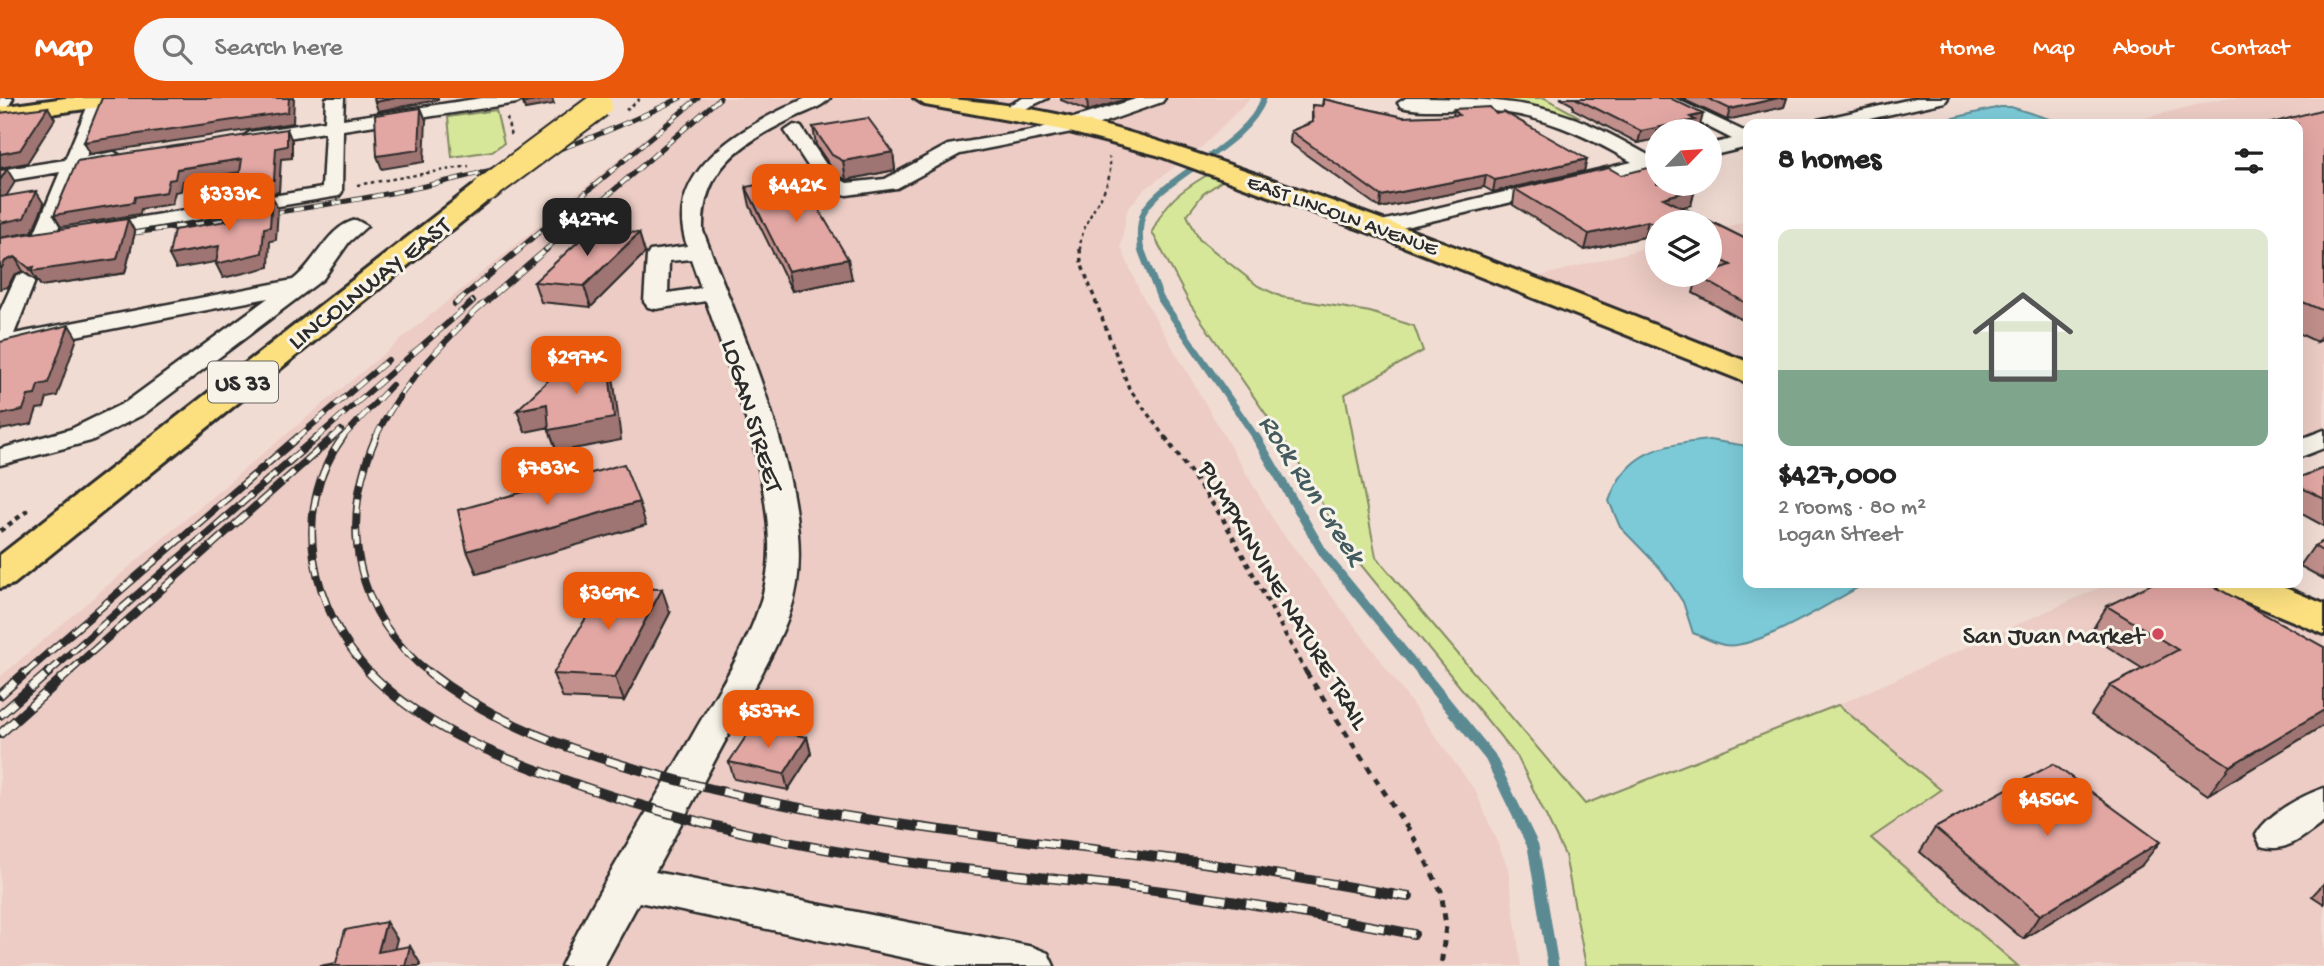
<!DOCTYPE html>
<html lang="en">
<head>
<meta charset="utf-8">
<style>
  :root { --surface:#fff; --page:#f6f6f6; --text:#222; --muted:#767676; --line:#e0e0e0; --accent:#ea580c }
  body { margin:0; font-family:"Gochi Hand",sans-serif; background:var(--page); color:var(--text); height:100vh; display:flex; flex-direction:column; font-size:26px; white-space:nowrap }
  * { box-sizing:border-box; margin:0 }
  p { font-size:23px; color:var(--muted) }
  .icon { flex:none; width:38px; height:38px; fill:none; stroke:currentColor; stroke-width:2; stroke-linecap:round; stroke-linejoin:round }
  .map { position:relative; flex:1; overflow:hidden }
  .panel { position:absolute; left:1743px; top:21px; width:560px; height:469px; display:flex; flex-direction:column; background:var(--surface); border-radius:14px; box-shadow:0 7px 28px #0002 }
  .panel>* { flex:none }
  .needle { width:46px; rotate:65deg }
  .buttons { position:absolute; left:1645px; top:21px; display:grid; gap:14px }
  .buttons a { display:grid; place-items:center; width:77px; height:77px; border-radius:50%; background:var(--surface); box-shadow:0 7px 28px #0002; font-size:35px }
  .price { position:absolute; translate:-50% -60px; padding:0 16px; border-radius:14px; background:var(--accent); color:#fff; font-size:23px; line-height:46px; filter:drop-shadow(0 2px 4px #0008) }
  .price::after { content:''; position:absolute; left:50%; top:42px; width:21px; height:16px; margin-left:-10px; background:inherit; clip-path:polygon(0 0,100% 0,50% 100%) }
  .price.selected { background:#222; color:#fff }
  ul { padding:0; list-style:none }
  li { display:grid; align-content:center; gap:14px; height:371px; padding:0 35px }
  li+li { border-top:2px solid var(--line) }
  li span { display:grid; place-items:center; height:217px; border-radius:14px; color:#555 }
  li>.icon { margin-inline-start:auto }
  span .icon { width:126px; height:126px; fill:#fffc; stroke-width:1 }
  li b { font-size:30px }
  h2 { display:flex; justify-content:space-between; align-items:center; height:84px; padding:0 35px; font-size:30px }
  header { display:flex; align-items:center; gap:42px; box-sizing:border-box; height:98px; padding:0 35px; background:var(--accent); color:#fff }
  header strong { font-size:33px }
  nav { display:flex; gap:38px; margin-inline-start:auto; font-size:24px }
  .search { width:490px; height:63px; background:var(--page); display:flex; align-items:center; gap:18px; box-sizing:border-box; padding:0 24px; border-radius:38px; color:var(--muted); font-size:26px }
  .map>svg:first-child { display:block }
  .built { fill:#ecccc5 }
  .green { fill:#d7e79a; stroke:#818962; stroke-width:2 }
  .water { fill:#7bcad8; stroke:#5b8a93; stroke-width:2 }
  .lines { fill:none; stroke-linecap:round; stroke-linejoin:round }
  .stream-far3 { stroke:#5b8a93; stroke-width:6 }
  .stream-far2 { stroke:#5b8a93; stroke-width:7 }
  .stream-far1 { stroke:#5b8a93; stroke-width:9 }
  .stream { stroke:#5b8a93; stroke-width:11 }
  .minor-casing { stroke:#2b2b2b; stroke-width:5 }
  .major-casing { stroke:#2b2b2b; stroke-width:6 }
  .highway-casing { stroke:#2b2b2b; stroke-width:6 }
  .path-far3 { stroke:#2b2b2b; stroke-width:2.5; stroke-dasharray:3.5 3.5; stroke-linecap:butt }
  .path-far2 { stroke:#2b2b2b; stroke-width:3.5; stroke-dasharray:4.5 4.5; stroke-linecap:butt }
  .path-far1 { stroke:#2b2b2b; stroke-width:4.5; stroke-dasharray:5 5; stroke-linecap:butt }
  .path { stroke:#2b2b2b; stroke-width:5; stroke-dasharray:7 7; stroke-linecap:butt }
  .minor { fill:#f7f3e8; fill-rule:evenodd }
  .major { fill:#fce080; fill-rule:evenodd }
  .highway { fill:#fce080; fill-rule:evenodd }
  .rail-far3-casing { stroke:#2b2b2b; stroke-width:5 }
  .rail-far2-casing { stroke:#2b2b2b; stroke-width:6 }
  .rail-far1-casing { stroke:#2b2b2b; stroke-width:8 }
  .rail-casing { stroke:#2b2b2b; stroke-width:10 }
  .rail-far3 { stroke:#f7f3e8; stroke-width:3.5; stroke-dasharray:10; stroke-linecap:butt }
  .rail-far2 { stroke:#f7f3e8; stroke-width:4.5; stroke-dasharray:13; stroke-linecap:butt }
  .rail-far1 { stroke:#f7f3e8; stroke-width:5; stroke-dasharray:16; stroke-linecap:butt }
  .rail { stroke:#f7f3e8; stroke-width:7; stroke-dasharray:20; stroke-linecap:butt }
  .highway-bridge-casing { stroke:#2b2b2b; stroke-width:29; stroke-linecap:butt }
  .highway-bridge { stroke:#fce080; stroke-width:25 }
  .wall { fill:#c2908c; stroke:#2b2b2b; stroke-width:2 }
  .shaded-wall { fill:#9e7572; stroke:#2b2b2b; stroke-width:2 }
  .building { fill:#e2a7a3; stroke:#2b2b2b; stroke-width:2 }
  .poi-dot { fill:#d1495b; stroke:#f7f3e8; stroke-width:2.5 }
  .labels { text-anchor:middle; stroke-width:6; stroke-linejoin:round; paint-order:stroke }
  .far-street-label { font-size:21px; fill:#2b2b2b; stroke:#f7f3e8 }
  .shield { fill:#f7f3e8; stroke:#686764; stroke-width:2 }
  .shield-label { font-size:24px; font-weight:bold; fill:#2b2b2b }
  .street-label { font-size:26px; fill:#2b2b2b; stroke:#f7f3e8 }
  .poi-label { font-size:26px; fill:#2b2b2b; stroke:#f7f3e8; text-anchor:end }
  .water-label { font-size:28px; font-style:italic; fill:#435b5f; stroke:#f7f3e8 }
</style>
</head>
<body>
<header>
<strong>Map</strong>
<div class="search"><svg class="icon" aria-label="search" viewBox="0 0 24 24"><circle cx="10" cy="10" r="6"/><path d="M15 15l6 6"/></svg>Search here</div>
<nav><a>Home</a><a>Map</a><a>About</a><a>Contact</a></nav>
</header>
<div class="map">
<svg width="2324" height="868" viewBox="0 0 2324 868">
  <rect width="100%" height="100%" fill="#f1dcd3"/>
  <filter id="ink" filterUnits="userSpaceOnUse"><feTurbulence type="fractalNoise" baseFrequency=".0143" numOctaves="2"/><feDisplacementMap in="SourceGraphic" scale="14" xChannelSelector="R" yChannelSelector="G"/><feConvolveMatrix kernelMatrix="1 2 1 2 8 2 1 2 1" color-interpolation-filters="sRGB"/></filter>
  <g filter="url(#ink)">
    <path class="built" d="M 693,0 L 1250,0 L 1203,48 L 1144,92 L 1127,112 L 1121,149 L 1140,194 L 1277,428 L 1365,541 L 1476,694 L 1508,770 L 1521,868 L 0,868 L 0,579 L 248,368 Z
      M 2223,0 L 2324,0 L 2324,351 L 2298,357 L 2298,26 L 2122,26 Z
      M 1748,123 L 1748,269 L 1530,181 L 1657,147 L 1657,177 L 1710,177 L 1710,133 Z
      M 2110,485 L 2206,485 L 2324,535 L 2324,868 L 2018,868 L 1870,740 L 1941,692 L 1838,607 Z"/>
    <path class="green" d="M 1445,0 L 1545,0 L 1578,18 L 1569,19 Z
      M 496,12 L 504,45 L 492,53 L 452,59 L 448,19 Z
      M 1207,77 L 1223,82 L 1203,96 L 1187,117 L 1199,141 L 1258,188 L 1282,199 L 1370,214 L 1414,228 L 1423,253 L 1345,296 L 1376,459 L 1585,706 L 1838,607 L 1941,692 L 1871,740 L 2018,868 L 1586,868 L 1565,757 L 1518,660 L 1348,451 L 1294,357 L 1190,206 L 1152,134 C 1165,104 1179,94 1207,77 Z"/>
    <path class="water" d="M 2000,9 L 2011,9 L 2065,26 L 1928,26 Z
      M 1709,342 L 1748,348 L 1748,485 L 1866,485 C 1836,501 1756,553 1724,547 C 1714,545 1703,539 1693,535 L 1683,504 L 1660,470 L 1620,429 L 1609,403 C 1626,353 1661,347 1709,342 Z"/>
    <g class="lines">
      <path class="stream-far3" d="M 1141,152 C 1139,137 1138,118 1149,106 C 1179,71 1248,45 1264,0"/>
      <path class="stream-far2" d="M 1141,151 L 1160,200 L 1257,341"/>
      <path class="stream-far1" d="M 1256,339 L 1324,456 L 1422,576"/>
      <path class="stream" d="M 1421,574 L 1490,659 L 1533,748 L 1553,868"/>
      <g class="minor-casing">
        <path id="minor" d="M 0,0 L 13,0 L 6,13 L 0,14 Z
          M 91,0 L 109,0 L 86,59 L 114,54 L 124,60 L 121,64 L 81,71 L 54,141 L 43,147 L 35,146 L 32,141 L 60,74 L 0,84 L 0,72 L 65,62 Z
          M 326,0 L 344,0 L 343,21 L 482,0 L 526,0 L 517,5 L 343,32 L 342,94 L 339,98 L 93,139 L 82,133 L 93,127 L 322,90 L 325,34 L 250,46 L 241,40 L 250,34 L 325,23 Z
          M 806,0 L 830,0 C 821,10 803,15 791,21 C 740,46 701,72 703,133 C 739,230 827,413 790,514 C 777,551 756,585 738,619 C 710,671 683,722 655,774 L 1033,849 L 1048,855 L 1054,868 L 944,868 L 639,804 L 604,868 L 561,868 C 598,789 649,713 692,638 C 726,578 772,515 769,443 C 765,359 733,282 706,203 L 656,211 L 648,209 L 644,204 L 647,158 L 650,153 L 687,148 C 660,70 749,26 806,0 ZM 691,161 L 701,190 L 668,195 L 669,163 Z
          M 1023,0 L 1048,0 L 1012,17 L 1000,17 L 997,13 Z
          M 1139,0 L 1165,0 L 1162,4 L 1082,32 L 960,56 L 897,90 L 847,97 L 827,92 L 819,85 L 785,33 L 794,27 L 801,29 L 833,77 L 847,85 L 885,81 L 948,47 L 1031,33 Z
          M 1406,0 C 1460,0 1514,0 1565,17 C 1596,27 1624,44 1652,59 L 1657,58 L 1657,70 L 1380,135 L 1373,133 L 1369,129 L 1373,125 L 1632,64 C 1583,36 1538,15 1481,12 C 1456,10 1426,15 1401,9 L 1398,5 Z
          M 1651,0 L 1674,0 L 1748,35 L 1748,49 L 1710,58 L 1710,46 L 1732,41 Z
          M 1916,0 L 1948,0 L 1945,4 L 1847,26 L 1815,26 L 1818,22 Z
          M 356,122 L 367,128 L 349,144 L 323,181 L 144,316 L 91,343 L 0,367 L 0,351 L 71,331 L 126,304 L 268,200 L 0,253 L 0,213 L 16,178 L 24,176 L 35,183 L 14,236 L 293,182 C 316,165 327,129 356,122 Z
          M 2324,332 L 2324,350 L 2298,360 L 2298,342 Z
          M 2324,690 L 2324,724 C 2304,738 2286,756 2261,748 L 2256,737 C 2267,716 2301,698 2324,690 Z"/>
      </g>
      <g class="major-casing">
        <path id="major" d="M 65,0 L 125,0 L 114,7 L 0,23 L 0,9 Z
          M 914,0 C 1047,0 1174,47 1298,91 C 1450,145 1599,205 1748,264 L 1748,285 L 1370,135 L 1157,57 L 1058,31 L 925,7 Z
          M 2217,485 L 2273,485 L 2324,506 L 2324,536 L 2223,494 Z"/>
      </g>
      <g class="highway-casing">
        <path id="highway" d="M 486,83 L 495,85 L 499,91 L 495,97 L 14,486 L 0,490 L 0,457 L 477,85 Z"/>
      </g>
      <path class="path-far3" d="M 626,12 L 641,0
        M 507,20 L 511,39
        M 357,87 L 469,68
        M 1080,152 C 1080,117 1117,93 1109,59"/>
      <path class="path-far2" d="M 1080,151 L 1081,165 L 1129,290 L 1166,341"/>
      <path class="path-far1" d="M 1165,339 L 1222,419 L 1307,576
        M 0,433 L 30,411"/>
      <path class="path" d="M 1306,574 L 1414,740 L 1441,793 L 1446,828 L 1441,868"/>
      <use href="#minor" class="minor"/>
      <use href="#major" class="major"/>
      <use href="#highway" class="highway"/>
      <g class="rail-far3-casing">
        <path id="rail-far3" d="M 115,138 C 259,116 408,101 548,55 C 593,40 637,21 680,0
          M 518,152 L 698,0
          M 545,152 L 720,0"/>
      </g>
      <g class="rail-far2-casing">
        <path id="rail-far2" d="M 455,206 L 520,151
          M 475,213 L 547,151
          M 296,341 L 388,262
          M 315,341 L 473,203
          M 331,341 L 341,332
          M 341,341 L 392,287
          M 375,341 C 398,290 441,248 480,208"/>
      </g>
      <g class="rail-far1-casing">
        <path id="rail-far1" d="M 343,339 C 288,414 312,512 371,576
          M 376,339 C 338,426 354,517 431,576
          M 24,576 L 298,339
          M 47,576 L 317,339
          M 67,576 L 333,339"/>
      </g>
      <g class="rail-casing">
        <path id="rail" d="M 369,574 C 420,627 491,656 559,680 C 668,720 784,747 899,763 C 984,775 1070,781 1155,792 C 1242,803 1328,820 1414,836
          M 428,574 C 495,627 577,655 658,677 C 822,723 990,738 1158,759 C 1242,769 1326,785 1409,799
          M 0,597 L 26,574
          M 0,617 L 49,574
          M 0,636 L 69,574"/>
      </g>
      <use href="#rail-far3" class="rail-far3"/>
      <use href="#rail-far2" class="rail-far2"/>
      <use href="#rail-far1" class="rail-far1"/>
      <use href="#rail" class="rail"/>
      <g class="highway-bridge-casing">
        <path id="highway-bridge" d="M 486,91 L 599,7"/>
      </g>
      <use href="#highway-bridge" class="highway-bridge"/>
    </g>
    <path class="wall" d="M 1061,0 L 1130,0 L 1088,13 L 1061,2 Z
      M 1560,0 L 1670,0 L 1700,28 L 1693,29 L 1692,33 L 1638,45 L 1573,11 L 1573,7 Z
      M 1680,0 L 1787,0 L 1784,9 L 1727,22 Z
      M 1323,1 L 1403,19 L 1453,18 L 1454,11 L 1496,16 L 1587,61 L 1584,73 L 1493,94 L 1484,89 L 1380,110 L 1290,45 L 1291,33 L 1312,24 L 1312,7 L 1322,8 Z
      M 2324,11 L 2324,241 L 2317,244 L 2298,235 L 2298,26 Z
      M 813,29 L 893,54 L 895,72 L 846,82 L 835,75 L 816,47 Z
      M 1621,77 L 1695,91 L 1691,107 L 1682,109 L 1748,142 L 1748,225 L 1693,195 L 1698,178 L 1710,177 L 1710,124 L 1657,124 L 1657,146 L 1644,139 L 1585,152 L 1513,107 L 1515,91 Z
      M 746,89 L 852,181 L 792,193 L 750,108 Z
      M 135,134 L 125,175 L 41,188 L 38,184 L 23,173 L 14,177 L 8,189 L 0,140 Z
      M 639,135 L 645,155 L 591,209 L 541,204 L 534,184 Z
      M 2324,370 L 2324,428 L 2298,414 L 2298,380 Z
      M 2324,443 L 2324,481 L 2300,468 L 2314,448 Z
      M 2107,508 L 2324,549 L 2324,627 L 2208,697 L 2091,617 L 2110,588 L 2143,571 L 2089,537 Z
      M 670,515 L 624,603 L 563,600 L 553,576 Z
      M 807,639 L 811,656 L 788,692 L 734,681 L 729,664 Z
      M 1935,730 L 2141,768 L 2023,841 L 1920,754 Z
      M 2324,785 L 2324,806 L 2312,798 Z"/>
    <path class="shaded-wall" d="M 289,0 L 294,0 L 293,25 L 90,56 L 84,44 Z
      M 395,0 L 438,0 L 438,2 L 378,13 L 375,4 Z
      M 552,0 L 554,6 L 525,11 L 523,5 Z
      M 1087,0 L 1130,0 L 1088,13 Z
      M 1778,0 L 1787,0 L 1784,9 L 1727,22 L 1730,11 Z
      M 48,9 L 55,21 L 27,65 L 0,70 L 0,56 Z
      M 421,10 L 426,22 L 424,64 L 382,71 L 377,58 Z
      M 1703,16 L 1700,28 L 1693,29 L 1692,33 L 1657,33 L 1657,41 L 1638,45 L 1641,33 Z
      M 287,31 L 292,43 L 292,60 L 281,61 L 279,94 L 244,100 L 238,88 L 276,50 Z
      M 893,54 L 895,72 L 846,82 L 843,63 Z
      M 242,61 L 247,73 L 183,83 L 181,93 L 175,94 L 172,106 L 141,111 L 140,116 L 61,129 L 54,117 L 169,82 L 177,71 Z
      M 1587,61 L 1584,73 L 1493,94 L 1495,82 Z
      M 7,71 L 15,84 L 0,108 L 0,82 Z
      M 1486,77 L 1484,89 L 1380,110 L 1381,98 Z
      M 1695,91 L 1691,107 L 1659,115 L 1663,100 Z
      M 36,93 L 44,106 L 32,134 L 0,140 L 0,125 Z
      M 272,98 L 278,111 L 276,142 L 270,143 L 269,169 L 223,180 L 216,166 L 264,130 Z
      M 128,121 L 135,134 L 125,175 L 41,188 L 29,170 Z
      M 1648,123 L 1644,139 L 1585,152 L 1589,136 Z
      M 639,135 L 645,155 L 591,209 L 584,188 Z
      M 219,148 L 226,162 L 176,171 L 169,157 Z
      M 15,159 L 23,173 L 14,177 L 8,189 L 0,191 L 0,173 L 5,163 Z
      M 848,161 L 852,181 L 792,193 L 788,173 Z
      M 69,227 L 77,240 L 57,298 L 47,300 L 44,310 L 37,311 L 32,326 L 0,332 L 0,317 L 28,298 L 38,287 Z
      M 2324,233 L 2324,241 L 2317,244 Z
      M 608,263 L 614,285 L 621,342 L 557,354 L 549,332 Z
      M 547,306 L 555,328 L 525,334 L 517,312 Z
      M 639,404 L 646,427 L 477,476 L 467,453 Z
      M 662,491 L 670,515 L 624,603 L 615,579 Z
      M 2324,612 L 2324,627 L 2208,697 L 2230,668 Z
      M 807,639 L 811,656 L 788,692 L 784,676 Z
      M 2160,744 L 2141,768 L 2023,841 L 2040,817 Z
      M 386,824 L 397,841 L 390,868 L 378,854 Z
      M 410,848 L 420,865 L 420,868 L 405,868 Z"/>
    <path class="building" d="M 102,0 L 289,0 L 288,14 L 84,44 Z
      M 374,0 L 395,0 L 375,4 Z
      M 522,0 L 552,0 L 523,5 Z
      M 1575,0 L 1670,0 L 1703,16 L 1690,19 L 1695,22 L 1641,33 Z
      M 1707,0 L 1778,0 L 1730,11 Z
      M 1323,1 L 1403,19 L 1459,17 L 1454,11 L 1490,9 L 1496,16 L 1504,14 L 1587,61 L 1495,82 L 1486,77 L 1381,98 L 1291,33 L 1313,24 L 1312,7 L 1323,8 Z
      M 48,9 L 20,52 L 0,56 L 0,15 Z
      M 421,10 L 419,52 L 377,58 L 375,17 Z
      M 2324,11 L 2324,213 L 2298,202 L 2298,26 L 2268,26 Z
      M 868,20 L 893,54 L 843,63 L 832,57 L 813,29 Z
      M 287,31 L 287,48 L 276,50 L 274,82 L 238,88 L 242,61 L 177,71 L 175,81 L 169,82 L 166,94 L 135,99 L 134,104 L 54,117 L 77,63 Z
      M 1652,69 L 1657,72 L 1657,86 L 1685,86 L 1695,91 L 1663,100 L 1748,142 L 1748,206 L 1698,178 L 1703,177 L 1710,177 L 1710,174 L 1731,167 L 1710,156 L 1710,124 L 1657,124 L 1657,128 L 1648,123 L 1589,136 L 1515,91 L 1609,70 L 1621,77 Z
      M 7,71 L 0,82 L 0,72 Z
      M 800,79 L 848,161 L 788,173 L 746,89 Z
      M 36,93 L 24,120 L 0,125 L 0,99 Z
      M 272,98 L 270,129 L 264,130 L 262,155 L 216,166 L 219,148 L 169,157 L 174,132 L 232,122 L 235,104 Z
      M 128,121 L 117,161 L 32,173 L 34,169 L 29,170 L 15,159 L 5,163 L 0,173 L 0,140 Z
      M 592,131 L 639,135 L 584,188 L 534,184 Z
      M 69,227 L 48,285 L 38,287 L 35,297 L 28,298 L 23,312 L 0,317 L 0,244 Z
      M 608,263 L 614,320 L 549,332 L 547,306 L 517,312 L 559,272 Z
      M 624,366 L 639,404 L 467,453 L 458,412 Z
      M 2324,370 L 2324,401 L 2298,388 L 2298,380 Z
      M 2324,443 L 2324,454 L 2314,448 Z
      M 2153,485 L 2208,485 L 2324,549 L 2324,612 L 2230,668 L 2110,588 L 2178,552 L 2107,508 Z
      M 604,489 L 662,491 L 615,579 L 553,576 Z
      M 753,628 L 807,639 L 784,676 L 729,664 Z
      M 2053,666 L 2160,744 L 2040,817 L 1935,730 Z
      M 386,824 L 378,854 L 410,848 L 405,868 L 319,868 L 336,865 L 345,832 Z"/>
  </g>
  <circle class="poi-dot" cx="2158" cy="536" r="7"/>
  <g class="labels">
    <g class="far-street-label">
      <text transform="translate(1343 116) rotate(20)" y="7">EAST LINCOLN AVENUE</text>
    </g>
    <rect class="shield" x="208" y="263.5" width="70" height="41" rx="5"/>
    <g class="shield-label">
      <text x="243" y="292">US 33</text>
    </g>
    <g class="street-label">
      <text transform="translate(368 184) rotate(-38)" y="9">LINCOLNWAY EAST</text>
      <text transform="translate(754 317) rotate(73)" y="9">LOGAN STREET</text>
      <text transform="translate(1285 496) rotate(59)" y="9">PUMPKINVINE NATURE TRAIL</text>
    </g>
    <g class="poi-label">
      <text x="2144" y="545">San Juan Market</text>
    </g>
    <g class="water-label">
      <text transform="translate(1314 390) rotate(57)" y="10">Rock Run Creek</text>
    </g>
  </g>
</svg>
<div class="buttons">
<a><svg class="needle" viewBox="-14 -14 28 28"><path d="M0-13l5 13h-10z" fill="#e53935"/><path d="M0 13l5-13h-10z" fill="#767676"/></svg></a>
<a><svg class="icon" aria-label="layers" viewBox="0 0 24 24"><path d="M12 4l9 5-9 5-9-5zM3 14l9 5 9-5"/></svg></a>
</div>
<b class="price" style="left:796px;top:126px">$442K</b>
<b class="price" style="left:229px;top:135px">$333K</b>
<b class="price selected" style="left:587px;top:160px">$427K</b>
<b class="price" style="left:576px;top:298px">$297K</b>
<b class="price" style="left:547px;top:409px">$783K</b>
<b class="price" style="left:608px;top:534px">$369K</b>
<b class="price" style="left:768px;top:652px">$537K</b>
<b class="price" style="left:2047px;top:740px">$456K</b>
<section class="panel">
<h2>8 homes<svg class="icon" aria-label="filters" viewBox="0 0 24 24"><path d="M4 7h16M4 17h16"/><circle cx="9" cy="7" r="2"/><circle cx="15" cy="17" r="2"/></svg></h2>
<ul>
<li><span style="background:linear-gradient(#dfe7d0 65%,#7fa58c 0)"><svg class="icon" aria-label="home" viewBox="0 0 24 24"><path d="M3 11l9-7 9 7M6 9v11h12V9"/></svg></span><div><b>$427,000</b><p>2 rooms · 80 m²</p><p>Logan Street</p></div></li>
</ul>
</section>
</div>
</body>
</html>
